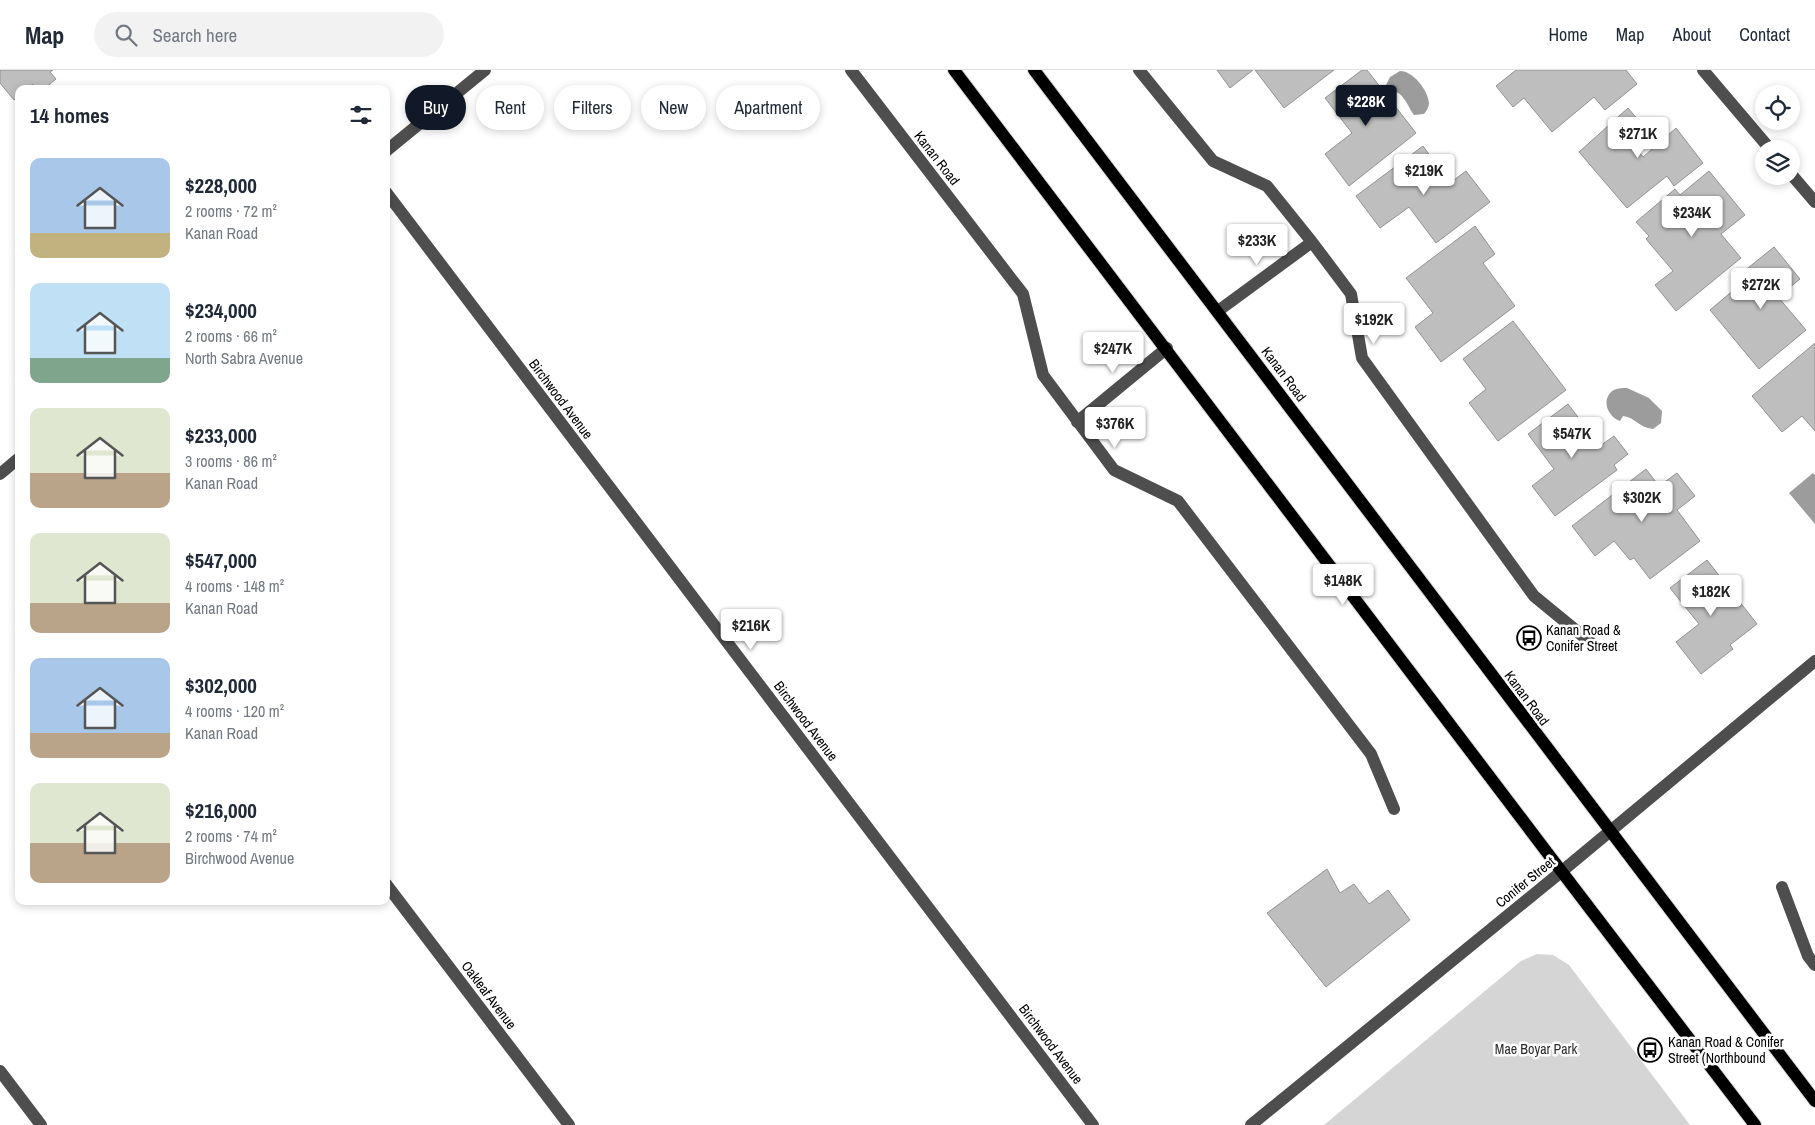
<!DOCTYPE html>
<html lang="en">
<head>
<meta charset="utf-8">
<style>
  :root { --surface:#fff; --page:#f2f2f3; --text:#1f2937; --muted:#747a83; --line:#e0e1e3; --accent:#111827 }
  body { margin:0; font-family:"Archivo Narrow",sans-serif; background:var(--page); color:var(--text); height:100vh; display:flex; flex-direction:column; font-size:19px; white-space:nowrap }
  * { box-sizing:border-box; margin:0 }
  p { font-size:16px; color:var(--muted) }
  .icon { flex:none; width:28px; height:28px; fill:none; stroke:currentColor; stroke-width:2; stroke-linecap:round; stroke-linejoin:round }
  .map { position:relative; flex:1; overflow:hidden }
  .drawer { position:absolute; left:15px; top:15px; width:375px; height:820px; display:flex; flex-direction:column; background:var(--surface); border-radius:10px; box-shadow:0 2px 8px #0003 }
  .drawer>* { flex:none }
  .banner { position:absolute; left:405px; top:15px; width:475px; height:45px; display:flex; gap:10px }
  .fabs { position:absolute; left:1755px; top:15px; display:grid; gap:10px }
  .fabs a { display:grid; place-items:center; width:45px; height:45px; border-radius:50%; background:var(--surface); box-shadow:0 2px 8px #0003; font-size:25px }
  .price { position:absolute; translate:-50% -42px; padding:0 11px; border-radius:5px; background:#fff; color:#222; font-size:16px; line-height:32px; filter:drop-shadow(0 1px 2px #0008) }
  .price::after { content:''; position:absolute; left:50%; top:30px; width:15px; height:11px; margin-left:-8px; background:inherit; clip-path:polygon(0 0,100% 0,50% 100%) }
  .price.current { background:var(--accent); color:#fff }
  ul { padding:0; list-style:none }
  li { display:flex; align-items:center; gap:15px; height:125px; padding:0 15px }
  li span { display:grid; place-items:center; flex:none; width:140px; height:100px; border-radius:10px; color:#555 }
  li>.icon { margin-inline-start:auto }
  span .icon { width:60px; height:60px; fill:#fffc; stroke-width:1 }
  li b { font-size:21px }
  h2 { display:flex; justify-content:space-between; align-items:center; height:60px; padding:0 15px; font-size:21px }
  .pill { padding:0 18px; border-radius:22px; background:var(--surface); box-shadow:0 2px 8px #0003; font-size:18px; line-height:45px }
  .pill.current { background:var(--accent); color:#fff }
  header { display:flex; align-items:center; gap:30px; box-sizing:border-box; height:70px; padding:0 25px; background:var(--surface); border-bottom:1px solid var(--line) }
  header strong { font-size:24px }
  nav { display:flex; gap:28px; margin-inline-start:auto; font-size:18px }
  .search { width:350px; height:45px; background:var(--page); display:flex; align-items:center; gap:12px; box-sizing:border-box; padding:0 18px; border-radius:28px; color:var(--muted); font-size:19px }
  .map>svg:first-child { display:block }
  .green { fill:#d5d5d5 }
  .water { fill:#9c9c9c }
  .building { fill:#bebebe; stroke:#929292 }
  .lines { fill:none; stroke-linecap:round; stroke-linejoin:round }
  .major-casing { stroke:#dbdbdb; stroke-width:14 }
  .minor { stroke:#4e4e4e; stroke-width:12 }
  .major { stroke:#000; stroke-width:12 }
  .labels { text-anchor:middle; stroke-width:5; stroke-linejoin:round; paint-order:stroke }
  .street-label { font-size:14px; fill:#000; stroke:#fff }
  .poi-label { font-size:14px; fill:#000; stroke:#fff; text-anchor:start }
  .park-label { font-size:14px; fill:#2c2c2c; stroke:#fff }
</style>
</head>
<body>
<header>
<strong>Map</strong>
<div class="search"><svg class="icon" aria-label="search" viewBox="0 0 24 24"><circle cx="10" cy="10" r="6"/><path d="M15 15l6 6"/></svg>Search here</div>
<nav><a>Home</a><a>Map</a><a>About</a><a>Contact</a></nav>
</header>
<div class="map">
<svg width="1815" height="1055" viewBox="0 0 1815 1055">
  <rect width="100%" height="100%" fill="#fff"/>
  <path class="green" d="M 1537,884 L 1553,885 L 1569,895 L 1690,1055 L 1324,1055 L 1521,891 Z"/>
  <path class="water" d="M 1400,1 C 1413,1 1428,20 1429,33 C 1429,37 1427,40 1424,44 L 1414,45 C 1407,35 1402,18 1388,21 L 1385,17 L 1390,7 Z
    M 1627,318 L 1649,328 L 1662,341 L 1661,353 L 1653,359 C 1638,357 1636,348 1623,346 L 1620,351 C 1609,347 1601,332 1611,322 C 1615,318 1622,318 1627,318 Z
    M 1813,403 L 1815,405 L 1815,454 L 1789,423 Z"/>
  <path class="building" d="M 0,0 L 53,0 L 50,2 L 56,9 L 44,19 L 36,19 L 33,14 L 27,19 L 19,19 L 19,26 L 14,30 L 0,13 Z
    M 1217,0 L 1253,0 L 1230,18 Z
    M 1255,0 L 1334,0 L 1284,38 Z
    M 1362,0 L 1367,0 L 1416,63 L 1349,116 L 1325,84 L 1352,63 L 1325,28 Z
    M 1516,0 L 1626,0 L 1637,14 L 1605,40 L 1594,27 L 1552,62 L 1524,28 L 1513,37 L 1496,16 Z
    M 1628,38 L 1651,65 L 1636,78 L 1643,87 L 1676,58 L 1703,93 L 1674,116 L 1667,106 L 1627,138 L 1579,82 Z
    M 1423,76 L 1450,113 L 1466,101 L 1490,132 L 1436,173 L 1409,137 L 1380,158 L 1356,126 Z
    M 1709,101 L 1745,145 L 1721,164 L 1741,188 L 1676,241 L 1655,215 L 1673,201 L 1646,169 L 1649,166 L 1636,152 L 1675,119 L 1680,125 Z
    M 1475,156 L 1495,184 L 1483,193 L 1515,236 L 1441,292 L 1415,257 L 1433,243 L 1406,208 Z
    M 1774,177 L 1800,209 L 1778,227 L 1806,260 L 1759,299 L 1710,240 L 1748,208 L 1743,202 Z
    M 1513,251 L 1566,320 L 1498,371 L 1469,333 L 1486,319 L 1463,289 Z
    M 1815,273 L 1815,361 L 1802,346 L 1782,362 L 1752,326 Z
    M 1568,334 L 1600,376 L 1614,366 L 1628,384 L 1614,395 L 1617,400 L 1555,446 L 1532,416 L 1554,399 L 1528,364 Z
    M 1646,399 L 1659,416 L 1677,403 L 1695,426 L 1677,440 L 1700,471 L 1650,509 L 1634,488 L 1630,490 L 1614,471 L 1595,486 L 1572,456 Z
    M 1707,490 L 1757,554 L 1730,575 L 1733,579 L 1701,604 L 1676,572 L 1699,554 L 1670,518 Z
    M 1327,799 L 1340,823 L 1354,814 L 1369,834 L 1388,820 L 1410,850 L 1326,917 L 1267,843 Z"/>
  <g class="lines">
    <g class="major-casing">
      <path id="major" d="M 954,0 C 1223,351 1486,705 1755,1055
        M 1034,0 C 1296,343 1553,688 1815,1031"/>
    </g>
    <path class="minor" d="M 851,0 L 1023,224 L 1043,305 L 1114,400 L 1178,431 L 1371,684 L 1394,739
      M 1139,0 L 1213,91 L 1267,116 L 1312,172 L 1351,224 L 1362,288 L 1534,526 L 1595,576
      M 1703,0 L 1770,79
      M 386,81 L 485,0
      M 1791,104 L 1815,132
      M 386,122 L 1093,1055
      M 1218,241 L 1312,172
      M 1077,352 L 1167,278
      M 0,404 L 19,388
      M 386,814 L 569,1055
      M 1782,817 L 1808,886 L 1815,895
      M 0,1001 L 41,1055
      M 1251,1055 L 1561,802 L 1815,591"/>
    <use href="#major" class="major"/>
  </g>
  <defs>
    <g id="bus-ring" transform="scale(1.25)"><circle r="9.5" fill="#fff" stroke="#000" stroke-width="1.5"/><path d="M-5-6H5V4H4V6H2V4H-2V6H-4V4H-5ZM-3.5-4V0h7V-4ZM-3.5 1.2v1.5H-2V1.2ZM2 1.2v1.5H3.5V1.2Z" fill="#000"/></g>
  </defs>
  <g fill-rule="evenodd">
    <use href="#bus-ring" x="1529" y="568"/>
    <use href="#bus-ring" x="1650" y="980"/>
  </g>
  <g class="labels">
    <g class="street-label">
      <text transform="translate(937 88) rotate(52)" y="5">Kanan Road</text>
      <text transform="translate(1284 304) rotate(53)" y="5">Kanan Road</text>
      <text transform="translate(561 329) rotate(53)" y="5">Birchwood Avenue</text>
      <text transform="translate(1527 628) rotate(53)" y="5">Kanan Road</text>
      <text transform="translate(806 651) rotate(53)" y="5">Birchwood Avenue</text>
      <text transform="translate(1525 812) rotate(-39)" y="5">Conifer Street</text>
      <text transform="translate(489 925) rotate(53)" y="5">Oakleaf Avenue</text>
      <text transform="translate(1051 974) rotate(53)" y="5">Birchwood Avenue</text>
    </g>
    <g class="poi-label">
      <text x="1546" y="565">Kanan Road &amp;<tspan x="1546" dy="16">Conifer Street</tspan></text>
      <text x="1668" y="977">Kanan Road &amp; Conifer<tspan x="1668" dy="16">Street (Northbound</tspan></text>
    </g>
    <g class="park-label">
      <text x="1536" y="984">Mae Boyar Park</text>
    </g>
  </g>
</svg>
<div class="fabs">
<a><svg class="icon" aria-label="locate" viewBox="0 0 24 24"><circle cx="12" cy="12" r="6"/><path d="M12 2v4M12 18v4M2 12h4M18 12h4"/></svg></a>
<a><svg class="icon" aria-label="layers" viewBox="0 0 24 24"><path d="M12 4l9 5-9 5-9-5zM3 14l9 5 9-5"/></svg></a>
</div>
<b class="price current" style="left:1366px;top:57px">$228K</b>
<b class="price" style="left:1638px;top:89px">$271K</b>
<b class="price" style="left:1424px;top:126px">$219K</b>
<b class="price" style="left:1692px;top:168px">$234K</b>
<b class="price" style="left:1257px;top:196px">$233K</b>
<b class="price" style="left:1761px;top:240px">$272K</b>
<b class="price" style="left:1374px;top:275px">$192K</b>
<b class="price" style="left:1113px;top:304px">$247K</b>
<b class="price" style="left:1115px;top:379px">$376K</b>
<b class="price" style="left:1572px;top:389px">$547K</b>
<b class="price" style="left:1642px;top:453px">$302K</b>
<b class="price" style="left:1343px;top:536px">$148K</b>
<b class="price" style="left:1711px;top:547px">$182K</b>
<b class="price" style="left:751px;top:581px">$216K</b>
<div class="banner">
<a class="pill current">Buy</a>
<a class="pill">Rent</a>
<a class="pill">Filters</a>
<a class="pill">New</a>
<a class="pill">Apartment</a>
</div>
<section class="drawer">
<h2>14 homes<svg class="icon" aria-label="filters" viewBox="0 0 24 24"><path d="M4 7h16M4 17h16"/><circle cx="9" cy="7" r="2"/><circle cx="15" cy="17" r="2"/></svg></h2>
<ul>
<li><span style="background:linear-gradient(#a9c7e8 75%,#c2b280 0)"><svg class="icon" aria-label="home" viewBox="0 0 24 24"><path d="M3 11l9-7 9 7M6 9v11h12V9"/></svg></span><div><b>$228,000</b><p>2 rooms · 72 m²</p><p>Kanan Road</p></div></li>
<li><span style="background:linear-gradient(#bfe0f5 75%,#7fa58c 0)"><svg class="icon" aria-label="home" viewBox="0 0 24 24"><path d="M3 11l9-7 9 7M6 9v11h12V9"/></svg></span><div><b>$234,000</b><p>2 rooms · 66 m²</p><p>North Sabra Avenue</p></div></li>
<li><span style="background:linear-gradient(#dfe7d0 65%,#b9a48a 0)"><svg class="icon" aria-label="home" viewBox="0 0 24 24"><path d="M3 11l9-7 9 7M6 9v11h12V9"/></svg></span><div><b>$233,000</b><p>3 rooms · 86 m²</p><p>Kanan Road</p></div></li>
<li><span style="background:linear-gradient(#dfe7d0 70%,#b9a48a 0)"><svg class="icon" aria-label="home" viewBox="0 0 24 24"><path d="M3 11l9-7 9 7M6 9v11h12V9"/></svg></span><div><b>$547,000</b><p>4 rooms · 148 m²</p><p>Kanan Road</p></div></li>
<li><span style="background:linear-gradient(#a9c7e8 75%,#b9a48a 0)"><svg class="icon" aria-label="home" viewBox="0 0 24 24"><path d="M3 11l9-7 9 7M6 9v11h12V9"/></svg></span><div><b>$302,000</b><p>4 rooms · 120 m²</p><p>Kanan Road</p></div></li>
<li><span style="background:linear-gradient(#dfe7d0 60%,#b9a48a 0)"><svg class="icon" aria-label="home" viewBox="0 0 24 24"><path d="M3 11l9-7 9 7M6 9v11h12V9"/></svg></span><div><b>$216,000</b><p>2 rooms · 74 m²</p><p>Birchwood Avenue</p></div></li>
</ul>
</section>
</div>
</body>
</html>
